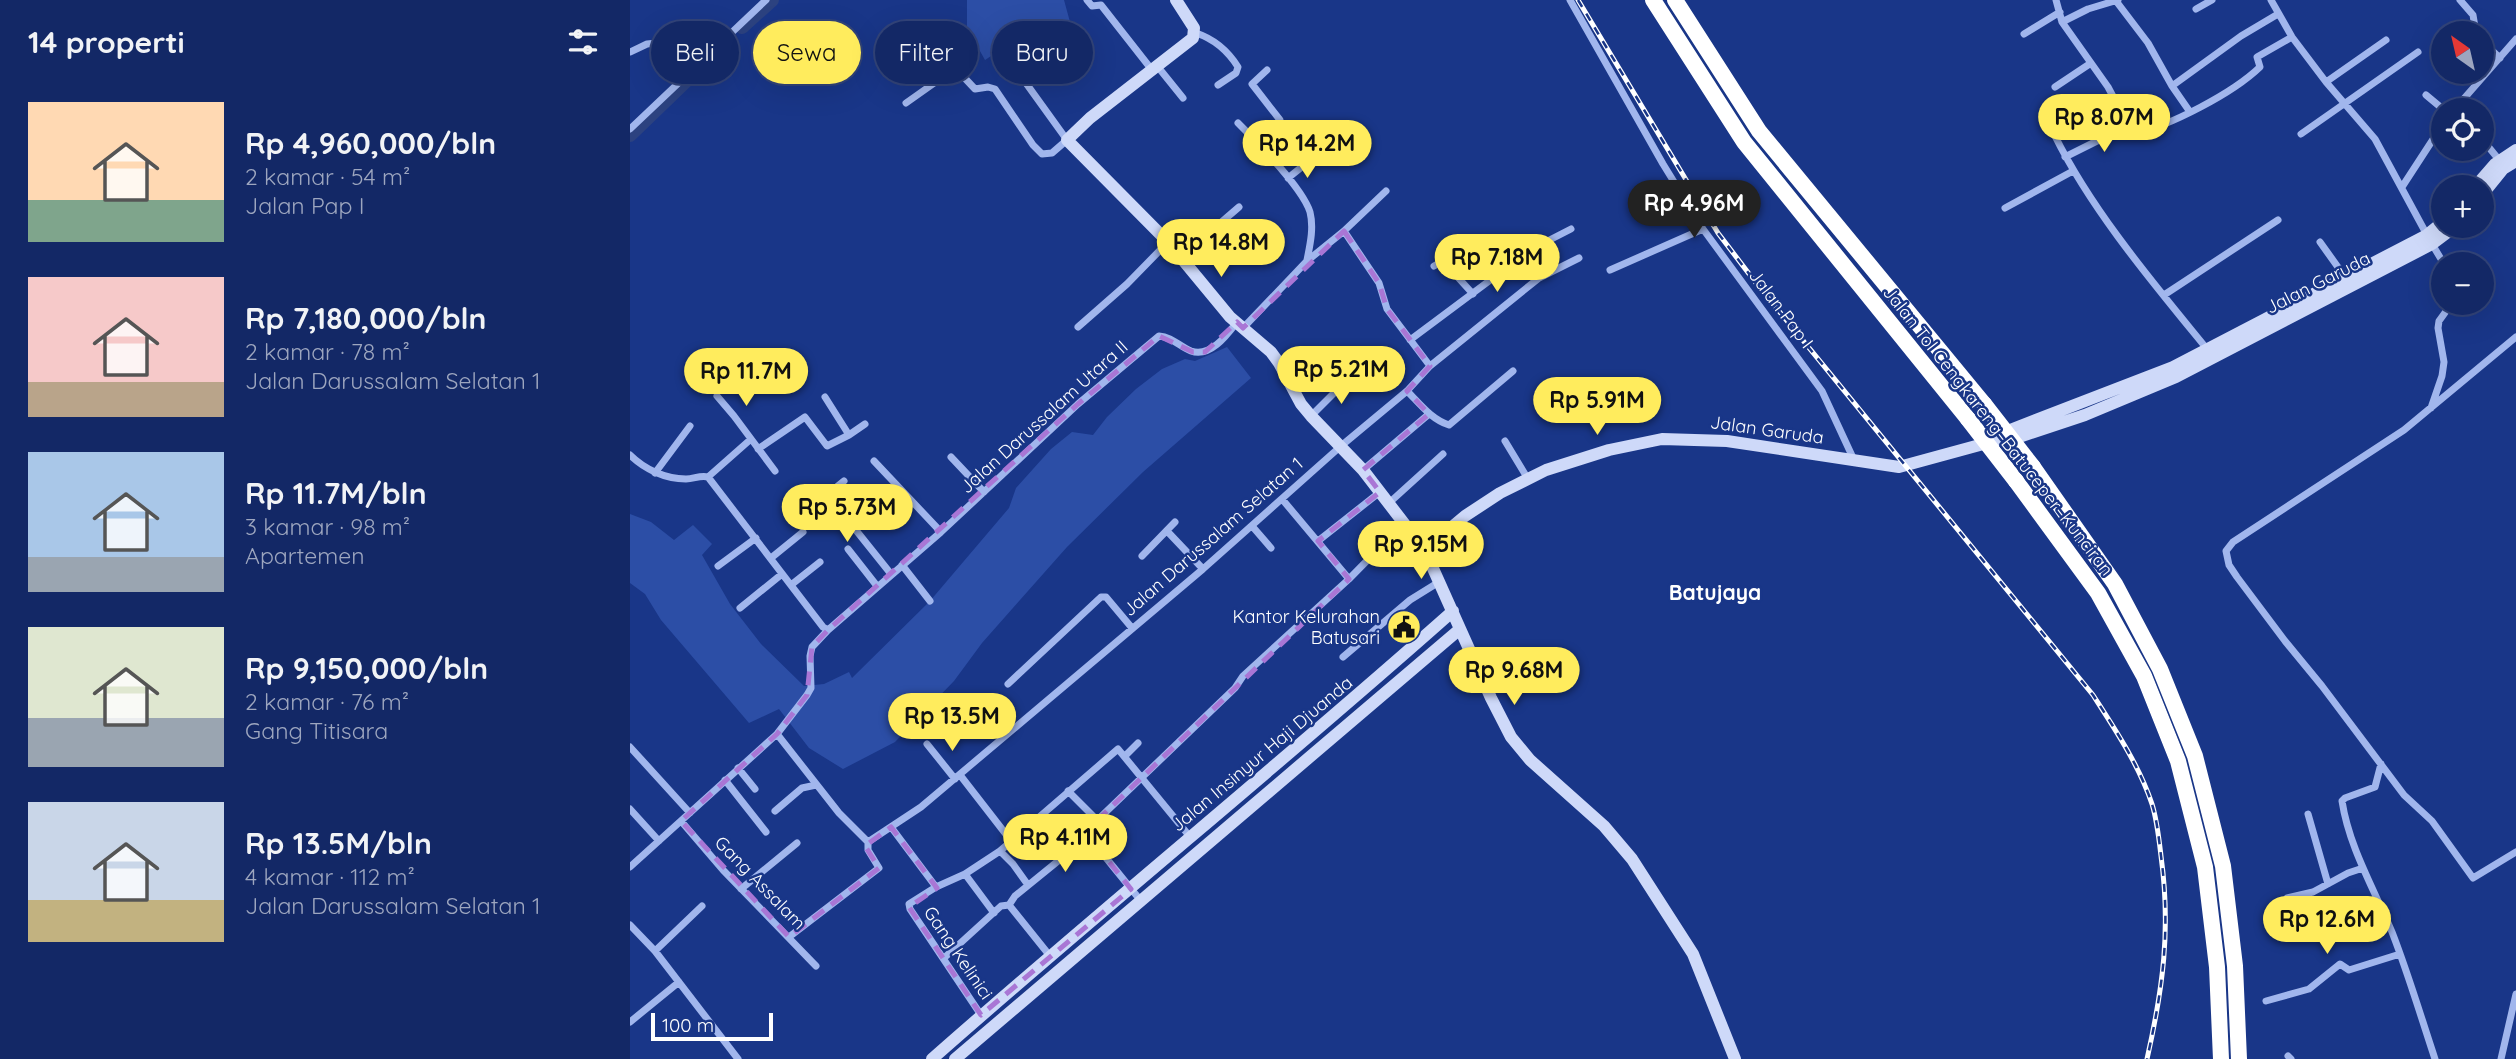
<!DOCTYPE html>
<html lang="id">
<head>
<meta charset="utf-8">
<style>
  :root { --surface:#132866; --page:#20346f; --text:#f1f3f6; --muted:#9da6bf; --line:#32447a; --accent:#ffec5d }
  body { margin:0; font-family:Quicksand,sans-serif; background:var(--page); color:var(--text); height:100vh; display:flex; flex-direction:column; font-size:26px; white-space:nowrap }
  * { box-sizing:border-box; margin:0 }
  p { font-size:23px; color:var(--muted) }
  .icon { flex:none; width:38px; height:38px; fill:none; stroke:currentColor; stroke-width:2; stroke-linecap:round; stroke-linejoin:round }
  .map { position:relative; flex:1; overflow:hidden }
  .drawer { display:flex; flex-direction:column; background:var(--surface); width:630px }
  .drawer>* { flex:none }
  .guide { position:absolute; left:21px; top:21px; width:665px; height:63px; display:flex; gap:14px }
  .needle { width:46px; rotate:326deg }
  .fabs { position:absolute; left:1801px; top:21px; display:grid; gap:14px }
  .fabs a { display:grid; place-items:center; width:63px; height:63px; border-radius:50%; background:var(--surface); box-shadow:0 7px 28px #0002,0 0 0 2px var(--line); font-size:35px }
  .scale { position:absolute; left:21px; bottom:18px; width:122px; box-sizing:border-box; padding-left:7px; border:4px solid #fff; border-top:0; font-size:19px; line-height:24px; white-space:nowrap; color:#fff; -webkit-text-stroke:5px #193688; paint-order:stroke }
  .price { position:absolute; translate:-50% -60px; padding:0 16px; border-radius:24px; background:var(--accent); color:#111; font-size:23px; line-height:46px; filter:drop-shadow(0 2px 4px #0008) }
  .price::after { content:''; position:absolute; left:50%; top:42px; width:21px; height:16px; margin-left:-10px; background:inherit; clip-path:polygon(0 0,100% 0,50% 100%) }
  .price.current { background:#222; color:#fff }
  ul { padding:0; list-style:none }
  li { display:flex; align-items:center; gap:21px; height:175px; padding:0 28px }
  li span { display:grid; place-items:center; flex:none; width:196px; height:140px; border-radius:0px; color:#555 }
  li>.icon { margin-inline-start:auto }
  span .icon { width:84px; height:84px; fill:#fffc; stroke-width:1 }
  li b { font-size:30px }
  h2 { display:flex; justify-content:space-between; align-items:center; height:84px; padding:0 28px; font-size:30px }
  .tag { padding:0 24px; border-radius:32px; background:var(--surface); box-shadow:0 7px 28px #0002,0 0 0 2px var(--line); font-size:24px; line-height:63px }
  .tag.current { background:var(--accent); color:#111 }
  main { display:flex; flex:1; min-height:0 }
  .map>svg:first-child { display:block }
  .green { fill:#2c4ea6 }
  .lines { fill:none; stroke-linecap:round; stroke-linejoin:round }
  .river { stroke:#2c4280; stroke-width:14 }
  .street { stroke:#a1b6ed; stroke-width:7 }
  .secondary { stroke:#ced9f9; stroke-width:12 }
  .highway { stroke:#fff; stroke-width:16 }
  .rail-casing { stroke:#fff; stroke-width:5 }
  .rail { stroke:#193688; stroke-width:2.5; stroke-dasharray:8; stroke-linecap:butt }
  .highway-bridge { stroke:#fff; stroke-width:16 }
  .marked { fill:none; stroke:#a976d5; stroke-width:5; stroke-dasharray:14 9; stroke-linejoin:round }
  .labels { text-anchor:middle; stroke-width:5; stroke-linejoin:round; paint-order:stroke }
  .street-label { font-size:18px; fill:#fff; stroke:#193688 }
  .poi-label { font-size:18px; fill:#fff; stroke:#193688; text-anchor:end }
  .quarter-label { font-size:21px; font-weight:bold; fill:#fff; stroke:#193688 }
</style>
</head>
<body>
<main>
<section class="drawer">
<h2>14 properti<svg class="icon" aria-label="filters" viewBox="0 0 24 24"><path d="M4 7h16M4 17h16"/><circle cx="9" cy="7" r="2"/><circle cx="15" cy="17" r="2"/></svg></h2>
<ul>
<li><span style="background:linear-gradient(#ffd9b3 70%,#7fa58c 0)"><svg class="icon" aria-label="home" viewBox="0 0 24 24"><path d="M3 11l9-7 9 7M6 9v11h12V9"/></svg></span><div><b>Rp 4,960,000/bln</b><p>2 kamar · 54 m²</p><p>Jalan Pap I</p></div></li>
<li><span style="background:linear-gradient(#f6c9c9 75%,#b9a48a 0)"><svg class="icon" aria-label="home" viewBox="0 0 24 24"><path d="M3 11l9-7 9 7M6 9v11h12V9"/></svg></span><div><b>Rp 7,180,000/bln</b><p>2 kamar · 78 m²</p><p>Jalan Darussalam Selatan 1</p></div></li>
<li><span style="background:linear-gradient(#a9c7e8 75%,#9aa5b1 0)"><svg class="icon" aria-label="home" viewBox="0 0 24 24"><path d="M3 11l9-7 9 7M6 9v11h12V9"/></svg></span><div><b>Rp 11.7M/bln</b><p>3 kamar · 98 m²</p><p>Apartemen</p></div></li>
<li><span style="background:linear-gradient(#dfe7d0 65%,#9aa5b1 0)"><svg class="icon" aria-label="home" viewBox="0 0 24 24"><path d="M3 11l9-7 9 7M6 9v11h12V9"/></svg></span><div><b>Rp 9,150,000/bln</b><p>2 kamar · 76 m²</p><p>Gang Titisara</p></div></li>
<li><span style="background:linear-gradient(#c9d6e8 70%,#c2b280 0)"><svg class="icon" aria-label="home" viewBox="0 0 24 24"><path d="M3 11l9-7 9 7M6 9v11h12V9"/></svg></span><div><b>Rp 13.5M/bln</b><p>4 kamar · 112 m²</p><p>Jalan Darussalam Selatan 1</p></div></li>
</ul>
</section>
<div class="map">
<svg width="1886" height="1059" viewBox="0 0 1886 1059">
  <rect width="100%" height="100%" fill="#193688"/>
  <path class="green" d="M 337,0 L 434,0 L 440,22 L 458,42 L 462,53 L 419,70 L 384,41 L 355,60 L 337,28 Z
    M 597,347 L 621,378 L 513,472 L 437,547 L 352,643 L 324,681 L 265,742 L 213,769 L 179,748 L 149,709 L 119,723 L 31,620 L 15,594 L 0,583 L 0,514 L 21,522 L 44,540 L 63,525 L 82,544 L 72,555 L 100,604 L 131,644 L 174,686 L 194,684 L 219,672 L 222,678 L 300,601 L 379,508 L 386,488 L 421,449 L 442,432 L 463,435 L 477,417 L 506,389 L 532,369 L 555,359 L 565,361 Z"/>
  <g class="lines">
    <path class="river" d="M 112,27 L 142,0
      M 0,135 L 57,80"/>
    <path class="street" d="M 457,0 L 462,6 L 471,5 L 522,70
      M 940,0 L 1033,164 L 1073,229 L 1192,391 L 1224,460
      M 1426,0 L 1432,22 L 1478,87 L 1503,134 C 1540,126 1603,93 1630,67 L 1627,57 L 1662,37
      M 1641,0 L 1662,37 L 1696,82 L 1745,139 L 1797,235
      M 1830,0 L 1843,15 L 1846,33
      M 1486,1 L 1518,43 L 1542,86 L 1560,112
      M 1566,9 L 1582,0
      M 1432,22 L 1458,9 L 1488,0
      M 566,33 C 584,39 598,51 608,67 L 606,73 L 588,85
      M 1394,34 L 1430,12
      M 1852,41 L 1870,58
      M 0,52 L 17,44 L 27,43 L 50,81
      M 528,67 L 553,98
      M 1696,82 L 1756,40
      M 1542,86 L 1611,36 L 1648,14
      M 1425,87 L 1461,63
      M 1796,95 L 1814,110
      M 276,103 L 317,74 L 329,72 L 345,89 L 358,87 L 365,89 L 403,145 L 412,154 L 422,153 L 437,140 L 375,54
      M 1824,110 L 1886,39
      M 608,123 C 627,142 672,187 680,212 C 684,228 680,245 677,260
      M 0,129 L 136,0
      M 1671,134 L 1788,52
      M 1425,136 C 1462,211 1524,284 1577,349
      M 1852,139 L 1870,161
      M 627,143 L 648,126 L 650,120 L 622,84 L 637,70
      M 1435,157 L 1497,126
      M 658,178 L 693,150
      M 1772,187 L 1813,124
      M 1375,208 L 1443,171
      M 714,231 L 749,283 L 757,309 L 800,366
      M 1690,242 L 1715,277
      M 1802,244 L 1814,264
      M 551,257 L 609,207
      M 804,266 L 813,261 L 843,294
      M 980,270 L 1073,229
      M 1534,295 L 1648,220
      M 448,327 L 497,284 L 538,242
      M 613,328 L 677,261 L 714,231 L 756,191
      M 1886,337 L 1774,430 L 1603,542 L 1596,551 L 1599,565 L 1607,577 L 1655,641 L 1692,686 L 1774,795 L 1802,821 L 1843,878 L 1886,852
      M 780,340 L 902,249 L 941,229
      M 777,391 C 790,404 801,419 819,425 L 883,371
      M 87,396 L 104,416 L 145,471
      M 1801,408 L 1812,376 L 1814,362 L 1808,328 L 1809,321 L 1822,303
      M 681,416 L 721,376
      M 219,435 L 235,424
      M 875,441 L 898,479
      M 128,449 L 175,417 L 197,446 L 219,435 L 195,397
      M 0,455 C 14,469 35,479 56,479 C 64,479 70,475 78,477
      M 321,457 L 354,492
      M 244,461 L 311,532
      M 733,470 L 799,414
      M 25,473 L 60,426
      M 78,477 L 193,627 L 198,630
      M 78,477 L 121,439
      M 194,498 L 216,529 L 225,529 L 261,574
      M 652,499 L 719,579
      M 759,503 L 813,454
      M 172,515 L 214,481
      M 622,526 L 641,548
      M 537,531 L 573,569
      M 688,541 L 750,492
      M 218,549 L 247,586
      M 512,556 L 545,522
      M 141,558 L 173,532
      M 272,565 L 300,601
      M 88,566 L 126,538
      M 161,585 L 190,562
      M 110,608 L 152,574
      M 713,657 L 780,600 L 809,582
      M 378,684 L 471,597 L 476,597 L 502,628
      M 147,734 L 209,813 L 238,842
      M 297,744 L 325,779
      M 0,747 L 60,813
      M 495,756 L 508,743
      M 1751,764 L 1745,787 L 1715,798 L 1712,801 C 1719,847 1744,889 1762,932 C 1778,973 1791,1017 1805,1059
      M 108,768 L 125,789
      M 330,775 L 382,842
      M 95,780 L 136,832
      M 438,791 L 468,821
      M 0,809 L 29,841
      M 145,811 L 172,788 L 186,785
      M 1678,814 L 1698,884
      M 51,821 L 93,870 L 186,966
      M 261,827 L 306,887
      M 455,832 L 511,901
      M 238,842 L 291,807 L 573,569 L 711,446 L 777,391 L 800,366 L 909,278 L 949,258
      M 370,851 L 488,749 L 561,838
      M 0,867 L 147,734 L 177,695 L 181,688 L 180,656 L 182,647 L 198,630 L 311,532 L 448,404 L 529,336 C 542,337 549,346 561,351 C 580,358 597,335 607,322
      M 335,874 L 364,913
      M 111,889 L 167,843
      M 379,905 L 420,956
      M 1637,917 L 1648,911 L 1657,898 L 1683,892 L 1718,873 L 1733,868
      M 0,925 L 25,951 L 108,1059
      M 159,937 L 249,868 L 238,850 L 238,842
      M 25,951 L 72,906
      M 314,958 L 371,906 L 379,905 L 385,896 L 433,857 L 455,832 L 605,688 L 613,676 L 719,579 L 774,523
      M 1636,1001 L 1679,989 L 1710,964 L 1719,970 L 1770,954
      M 351,1015 L 280,909 L 279,904 L 306,887 L 335,874 L 370,851 L 383,864 L 398,885
      M 0,1022 L 49,982
      M 1658,1056 L 1661,1059
      M 1871,1059 L 1886,994"/>
    <path class="secondary" d="M 546,0 L 564,28 L 563,38 L 460,118 L 437,140 L 538,242 L 600,317 L 641,352 L 649,363 L 671,404 L 681,416 L 733,470 L 786,539 L 799,546
      M 1845,187 L 1865,164 L 1886,150
      M 1852,195 L 1873,169 L 1886,161
      M 1371,437 L 1380,430 L 1543,367 L 1797,235 L 1813,222
      M 799,546 L 835,516 L 870,493 L 916,470 L 979,450 L 1032,439 L 1097,441 L 1269,467 L 1368,440 L 1383,439 L 1455,415 L 1546,377 L 1802,244 L 1826,226
      M 799,546 L 797,555 L 861,698 L 881,737 L 900,760 L 974,826 L 1002,859 L 1063,954 L 1105,1059
      M 302,1059 C 474,907 652,763 823,611
      M 325,1059 L 830,629"/>
    <path class="highway" d="M 1023,0 L 1114,142 L 1338,419
      M 1045,0 L 1129,131 L 1354,404
      M 1403,467 L 1485,584 L 1530,669 L 1565,756 L 1593,866 L 1605,966 L 1609,1059
      M 1386,481 L 1468,593 L 1514,676 L 1548,761 L 1575,867 L 1587,967 L 1591,1059"/>
    <g class="rail-casing">
      <path id="rail" d="M 948,0 L 1088,233 L 1126,283 L 1463,695 C 1485,729 1509,765 1522,804 C 1527,820 1529,839 1531,856 C 1541,929 1533,988 1517,1059"/>
    </g>
    <use href="#rail" class="rail"/>
    <path class="highway-bridge" d="M 1354,404 L 1403,467
      M 1338,419 L 1386,481"/>
  </g>
  <path class="marked" d="M 714,231 L 749,283 L 757,309 L 800,366 L 777,391 L 799,414 L 733,470 L 750,492 L 688,541 L 719,579 L 455,832 L 501,889 L 351,1015 L 279,907 L 307,888 L 261,827 L 235,846 L 249,868 L 159,937 L 51,821 L 147,734 L 177,695 L 182,647 L 198,630 L 448,404 L 529,336 L 563,352 L 575,352 L 607,322 L 613,328 Z"/>
  <defs>
    <g id="civic-disc" transform="scale(1.75)"><circle r="9.5" fill="#ffec5d" stroke="#193688"/><path d="M-.6-6.5H3V-4.5H.6V-3L4-1V1h2V6H-6V1h2V-1L-.6-3ZM-1.2 2.5V6h2.4V2.5Z" fill="#111"/></g>
  </defs>
  <g fill-rule="evenodd">
    <use href="#civic-disc" x="774" y="627"/>
  </g>
  <g class="labels">
    <g class="street-label">
      <text transform="translate(1688 283) rotate(-27)" y="6">Jalan Garuda</text>
      <text transform="translate(1151 309) rotate(53)" y="6">Jalan Pap I</text>
      <text transform="translate(414 417) rotate(-42)" y="6">Jalan Darussalam Utara II</text>
      <text transform="translate(1137 430) rotate(8)" y="6">Jalan Garuda</text>
      <text transform="translate(1368 431) rotate(52)" y="6">Jalan Tol Cengkareng–Batuceper–Kunciran</text>
      <text transform="translate(583 537) rotate(-41)" y="6">Jalan Darussalam Selatan 1</text>
      <text transform="translate(632 754) rotate(-40)" y="6">Jalan Insinyur Haji Djuanda</text>
      <text transform="translate(130 883) rotate(46)" y="6">Gang Assalam</text>
      <text transform="translate(328 953) rotate(56)" y="6">Gang Kelinici</text>
    </g>
    <g class="poi-label">
      <text x="750" y="623">Kantor Kelurahan<tspan x="750" dy="21">Batusari</tspan></text>
    </g>
    <g class="quarter-label">
      <text x="1085" y="600">Batujaya</text>
    </g>
  </g>
</svg>
<div class="fabs">
<a><svg class="needle" viewBox="-14 -14 28 28"><path d="M0-13l5 13h-10z" fill="#e53935"/><path d="M0 13l5-13h-10z" fill="#9da6bf"/></svg></a>
<a><svg class="icon" aria-label="locate" viewBox="0 0 24 24"><circle cx="12" cy="12" r="6"/><path d="M12 2v4M12 18v4M2 12h4M18 12h4"/></svg></a>
<a>+</a>
<a>−</a>
</div>
<div class="scale">100 m</div>
<b class="price" style="left:1474px;top:154px">Rp 8.07M</b>
<b class="price" style="left:677px;top:180px">Rp 14.2M</b>
<b class="price current" style="left:1064px;top:240px">Rp 4.96M</b>
<b class="price" style="left:591px;top:279px">Rp 14.8M</b>
<b class="price" style="left:867px;top:294px">Rp 7.18M</b>
<b class="price" style="left:711px;top:406px">Rp 5.21M</b>
<b class="price" style="left:116px;top:408px">Rp 11.7M</b>
<b class="price" style="left:967px;top:437px">Rp 5.91M</b>
<b class="price" style="left:217px;top:544px">Rp 5.73M</b>
<b class="price" style="left:791px;top:581px">Rp 9.15M</b>
<b class="price" style="left:884px;top:707px">Rp 9.68M</b>
<b class="price" style="left:322px;top:753px">Rp 13.5M</b>
<b class="price" style="left:435px;top:874px">Rp 4.11M</b>
<b class="price" style="left:1697px;top:956px">Rp 12.6M</b>
<div class="guide">
<a class="tag">Beli</a>
<a class="tag current">Sewa</a>
<a class="tag">Filter</a>
<a class="tag">Baru</a>
</div>
</div>
</main>
</body>
</html>
